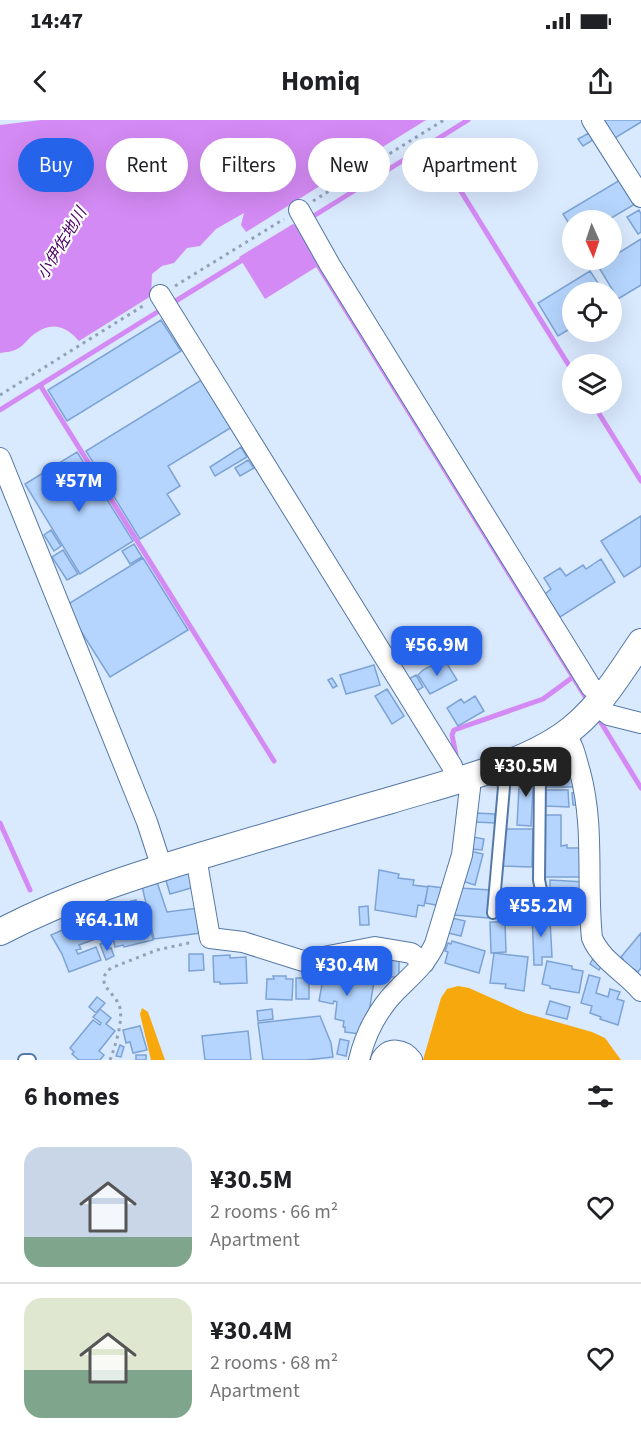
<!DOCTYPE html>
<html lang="en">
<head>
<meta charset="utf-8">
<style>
  :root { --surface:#fff; --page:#f2f2f2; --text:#202124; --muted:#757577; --line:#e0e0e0; --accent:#2563eb }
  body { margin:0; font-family:"Source Sans 3","Noto Sans JP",sans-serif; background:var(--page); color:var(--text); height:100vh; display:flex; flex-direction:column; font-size:22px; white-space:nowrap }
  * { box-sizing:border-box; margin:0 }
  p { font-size:20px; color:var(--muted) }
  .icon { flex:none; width:33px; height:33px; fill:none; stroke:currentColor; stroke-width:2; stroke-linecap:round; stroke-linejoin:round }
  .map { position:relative; height:940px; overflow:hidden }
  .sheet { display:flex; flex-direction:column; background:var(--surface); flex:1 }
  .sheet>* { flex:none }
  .top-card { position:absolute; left:18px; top:18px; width:606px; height:54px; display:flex; gap:12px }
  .needle { width:39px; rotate:177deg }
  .buttons { position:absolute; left:562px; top:90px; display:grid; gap:12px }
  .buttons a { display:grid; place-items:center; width:60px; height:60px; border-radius:50%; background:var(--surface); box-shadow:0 6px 24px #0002; font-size:30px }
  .price { position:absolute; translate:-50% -51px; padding:0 14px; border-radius:12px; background:var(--accent); color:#fff; font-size:20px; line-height:39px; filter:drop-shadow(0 2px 3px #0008) }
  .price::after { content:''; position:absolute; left:50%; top:36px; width:18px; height:14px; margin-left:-9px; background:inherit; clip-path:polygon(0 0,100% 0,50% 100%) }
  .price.active { background:#222; color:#fff }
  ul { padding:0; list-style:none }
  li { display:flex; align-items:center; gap:18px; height:150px; padding:0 24px }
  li+li { border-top:2px solid var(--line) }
  li span { display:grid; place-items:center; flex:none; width:168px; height:120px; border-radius:18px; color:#555 }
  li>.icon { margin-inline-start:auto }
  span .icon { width:72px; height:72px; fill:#fffc; stroke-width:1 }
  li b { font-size:26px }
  h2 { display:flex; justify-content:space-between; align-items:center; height:72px; padding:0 24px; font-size:26px }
  .tag { padding:0 21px; border-radius:27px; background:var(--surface); box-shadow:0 6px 24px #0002; font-size:21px; line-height:54px }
  .tag.active { background:var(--accent); color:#fff }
  .status { display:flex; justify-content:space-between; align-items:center; height:42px; padding:0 30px; background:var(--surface); direction:ltr }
  .status svg { height:16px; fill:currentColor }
  header { display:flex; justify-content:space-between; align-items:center; height:78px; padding:0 24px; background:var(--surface); font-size:27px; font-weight:700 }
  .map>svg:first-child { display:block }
  .forest { fill:#f6a80c }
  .water { fill:#d48af4 }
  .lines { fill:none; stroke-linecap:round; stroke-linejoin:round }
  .stream { stroke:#d48af4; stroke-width:5 }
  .building { fill:#b5d5fe; stroke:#7da3d4; stroke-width:1.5 }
  .service-casing { stroke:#5478a7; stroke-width:14 }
  .minor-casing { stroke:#5478a7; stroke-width:22 }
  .tertiary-casing { stroke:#5478a7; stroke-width:28 }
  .path { stroke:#92a2b7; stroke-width:3; stroke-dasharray:3 4.5; stroke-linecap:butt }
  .service { stroke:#fff; stroke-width:10 }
  .minor { stroke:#fff; stroke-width:20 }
  .tertiary { stroke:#fff; stroke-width:26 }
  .labels { text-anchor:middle; stroke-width:4.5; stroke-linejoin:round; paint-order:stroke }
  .water-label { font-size:16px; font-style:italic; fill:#4b0063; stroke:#fff }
</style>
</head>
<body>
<div class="status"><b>14:47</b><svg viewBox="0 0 49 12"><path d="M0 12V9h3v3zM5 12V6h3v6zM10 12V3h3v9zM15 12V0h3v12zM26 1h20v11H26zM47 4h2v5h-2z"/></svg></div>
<header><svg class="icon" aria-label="back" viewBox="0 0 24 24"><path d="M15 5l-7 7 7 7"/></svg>Homiq<svg class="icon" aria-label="share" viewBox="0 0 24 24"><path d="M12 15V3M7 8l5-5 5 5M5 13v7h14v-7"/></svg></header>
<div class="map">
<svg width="641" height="940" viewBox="0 0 641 940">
  <rect width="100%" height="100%" fill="#d9e9fe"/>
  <path class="forest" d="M 458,866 L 469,868 L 525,893 L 592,912 L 605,918 L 621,940 L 423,940 L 441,878 L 447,869 Z
    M 142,888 L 148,892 L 165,940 L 151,940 L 140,894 Z"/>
  <path class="water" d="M 41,0 L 426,0 L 246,112 L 241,105 L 244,93 L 216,109 L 200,126 L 187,128 L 174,143 L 162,146 L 152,154 L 151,176 L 79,221 C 65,205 51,201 33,215 C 28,219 24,225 19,228 C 13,232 6,232 0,233 L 0,5 Z
    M 293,104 L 297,106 L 321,144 L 265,179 L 239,137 Z"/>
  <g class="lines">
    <path class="stream" d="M 431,23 L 573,252
      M 312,97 L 468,0
      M 316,142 L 586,578
      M 174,182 L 247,137
      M 40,265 L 274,641
      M 593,284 L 641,361
      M 0,290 L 159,191
      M 600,601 L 641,668
      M 456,635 L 452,615 L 454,610 L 543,579 L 573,557
      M 0,703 L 30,770"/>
  </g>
  <path class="building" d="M 604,0 L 641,0 L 641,2 L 615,18 Z
    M 589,13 L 593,20 L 583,26 L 578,19 Z
    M 620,60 L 635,84 L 608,100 L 573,100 L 573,110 L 563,94 Z
    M 639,90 L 641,94 L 641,112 L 638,114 L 627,97 Z
    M 641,119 L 641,165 L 618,179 L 598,146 L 608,140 L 612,140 L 612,137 Z
    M 590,151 L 604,172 L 573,172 L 573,207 L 558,216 L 538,183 Z
    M 161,200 L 181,231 L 67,301 L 48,270 Z
    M 203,259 L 232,307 L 168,346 L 180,366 L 167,374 L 180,394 L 140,419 L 86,331 Z
    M 241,327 L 247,337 L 215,356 L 210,347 Z
    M 77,332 L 133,421 L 80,454 L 25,364 Z
    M 248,340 L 254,348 L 240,356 L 235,348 Z
    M 641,396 L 641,446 L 624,457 L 601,421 Z
    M 51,410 L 61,426 L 54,431 L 44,415 Z
    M 134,424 L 142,437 L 130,444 L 122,431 Z
    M 63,430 L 78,454 L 67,460 L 52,437 Z
    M 143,438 L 188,510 L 110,557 L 65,486 Z
    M 601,439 L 615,462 L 560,497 L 545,474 L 551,469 L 544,458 L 560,448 L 566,456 L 583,445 L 586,449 Z
    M 444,539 L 457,560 L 430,574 L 418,555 L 423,550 Z
    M 374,545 L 380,565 L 346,574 L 340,555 Z
    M 416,555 L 423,567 L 415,572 L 407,560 Z
    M 332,558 L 337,566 L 333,568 L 328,560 Z
    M 387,569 L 404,596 L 392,604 L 375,576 Z
    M 475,576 L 484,591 L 458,606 L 447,588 L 461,579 L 464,583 Z
    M 520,649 L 534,650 L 531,706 L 517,705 Z
    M 547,657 L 576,657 L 577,667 L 547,667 Z
    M 545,670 L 568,670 L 569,687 L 545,686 Z
    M 578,672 L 579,685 L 573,685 L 572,673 Z
    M 475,693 L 495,694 L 495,703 L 475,702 Z
    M 544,695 L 561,695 L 561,726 L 567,725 L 567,728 L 585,728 L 585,757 L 544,757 Z
    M 503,709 L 533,709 L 532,747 L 502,746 Z
    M 473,717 L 484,719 L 482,730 L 471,729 Z
    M 470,731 L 483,734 L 475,765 L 462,761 Z
    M 192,749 L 198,766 L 170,774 L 165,757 Z
    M 379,750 L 399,754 L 398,758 L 414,760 L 413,765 L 428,767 L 424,786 L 418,785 L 416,797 L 375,790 Z
    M 550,760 L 585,762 L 584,776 L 550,775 Z
    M 157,762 L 167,792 L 198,788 L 201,813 L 154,819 L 142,766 Z
    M 428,766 L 444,768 L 441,786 L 425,783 Z
    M 460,768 L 490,770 L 488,798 L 454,795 L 455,784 Z
    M 506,771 L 531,772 L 531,788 L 506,788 Z
    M 136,780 L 137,786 L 124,789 L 123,783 Z
    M 368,786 L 369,805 L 360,805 L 359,787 Z
    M 532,793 L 545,793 L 545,800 L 550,800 L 552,837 L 542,837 L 542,845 L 534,845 Z
    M 125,798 L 127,804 L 148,798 L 153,820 L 124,827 L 123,825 L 115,827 L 109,802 Z
    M 452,798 L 465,801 L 461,816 L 448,813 Z
    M 490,802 L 505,802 L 506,832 L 491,833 Z
    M 89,803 L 95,819 L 79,825 L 81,829 L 76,830 L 78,834 L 96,827 L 101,840 L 69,852 L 62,834 L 51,815 L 74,805 L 75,808 Z
    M 641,813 L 641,848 L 638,852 L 634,849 L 632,852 L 620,843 L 623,839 L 621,837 Z
    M 452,821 L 485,831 L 479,853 L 445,843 L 448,832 L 445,831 L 448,823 L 451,824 Z
    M 105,823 L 107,829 L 111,828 L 114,836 L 106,840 L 100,824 Z
    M 494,833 L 528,837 L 524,871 L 505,868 L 506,864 L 490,863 Z
    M 189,834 L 203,834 L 204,850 L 189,851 Z
    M 230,835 L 230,838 L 246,837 L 247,863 L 220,864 L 220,862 L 214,862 L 213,836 Z
    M 594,837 L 603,843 L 599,850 L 590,844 Z
    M 381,838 L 399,839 L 399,857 L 380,857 Z
    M 547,841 L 572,846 L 572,849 L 583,851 L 579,873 L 550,868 L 550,866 L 542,864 Z
    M 326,842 L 343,845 L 341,857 L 374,862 L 367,904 L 361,903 L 360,914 L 345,912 L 345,907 L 343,907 L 344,901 L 335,899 L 337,882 L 334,881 L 333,884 L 319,881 Z
    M 589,855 L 600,858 L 596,873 L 608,877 L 610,869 L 620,872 L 617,879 L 624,881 L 618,905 L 600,899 L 601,897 L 590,893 L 592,886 L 581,883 Z
    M 273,856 L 286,856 L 286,859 L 293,859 L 292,880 L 266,879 L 267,859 L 274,859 Z
    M 296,858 L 309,858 L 309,879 L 296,879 Z
    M 97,877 L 105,883 L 96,893 L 89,887 Z
    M 550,881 L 570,887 L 567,899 L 546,894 Z
    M 100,889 L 111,898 L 106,904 L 115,911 L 99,931 L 104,935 L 100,940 L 79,940 L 72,934 L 74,932 L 70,928 L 93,900 L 100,905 L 101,903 L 93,897 Z
    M 272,889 L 273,899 L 258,901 L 257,891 Z
    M 320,896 L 331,923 L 333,937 L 306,940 L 263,940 L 258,903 Z
    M 140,906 L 147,930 L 133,933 L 130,922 L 126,923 L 123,910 Z
    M 248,911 L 251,940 L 205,940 L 202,916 Z
    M 340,919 L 349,921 L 346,936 L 337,934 Z
    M 120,925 L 124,927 L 121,937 L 116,936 Z
    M 136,935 L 146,935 L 146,940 L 136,940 Z"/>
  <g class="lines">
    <g class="service-casing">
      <path id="service" d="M 532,632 L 539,650 L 540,657 L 539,760 L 544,784 L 551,795
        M 493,793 L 504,667 L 499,647
        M 24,940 L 30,940"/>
    </g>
    <g class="minor-casing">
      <path id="minor" d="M 592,0 L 641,77
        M 299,90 L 330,145 L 591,567 L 604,576
        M 160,175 L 452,646 L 457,660
        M 0,338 L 147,702 L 162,748
        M 597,585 L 609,595 L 641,603
        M 565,614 C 574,625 576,639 580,652 C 595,707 586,762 592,818 C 601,840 626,853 641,871
        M 196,737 L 210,818 L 243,822 L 303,841 L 375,827 L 411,833 L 424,843
        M 359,940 C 365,915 378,889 397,870 C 412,855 426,844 435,824 L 462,735 L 470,668 L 466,657
        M 381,940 C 389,926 404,929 412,940"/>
    </g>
    <g class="tertiary-casing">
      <path id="tertiary" d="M 0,812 C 69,776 143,753 217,731 C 274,714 331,697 388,681 C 443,664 515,648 562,616 C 597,592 618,556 641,522"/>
    </g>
    <path class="path" d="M 313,81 L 444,0
      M 175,166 L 284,99
      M 0,275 L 146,184
      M 110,940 C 115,927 123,902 120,888 C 116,872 92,864 111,848 L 157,830 L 193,822"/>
    <use href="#service" class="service"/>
    <use href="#minor" class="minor"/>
    <use href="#tertiary" class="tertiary"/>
  </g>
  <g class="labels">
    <g class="water-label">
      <text transform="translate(61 123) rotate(-59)" y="6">小伊佐地川</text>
    </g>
  </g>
</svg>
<div class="buttons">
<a><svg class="needle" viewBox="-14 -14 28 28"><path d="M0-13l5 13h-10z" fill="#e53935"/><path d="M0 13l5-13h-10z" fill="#757577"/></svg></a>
<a><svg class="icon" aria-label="locate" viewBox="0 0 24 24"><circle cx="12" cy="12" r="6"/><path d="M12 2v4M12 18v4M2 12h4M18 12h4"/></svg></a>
<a><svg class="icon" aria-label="layers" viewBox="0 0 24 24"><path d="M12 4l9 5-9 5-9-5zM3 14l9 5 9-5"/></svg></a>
</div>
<b class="price" style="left:79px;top:393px">¥57M</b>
<b class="price" style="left:437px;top:557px">¥56.9M</b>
<b class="price active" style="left:526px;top:678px">¥30.5M</b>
<b class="price" style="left:541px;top:818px">¥55.2M</b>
<b class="price" style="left:107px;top:832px">¥64.1M</b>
<b class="price" style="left:347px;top:877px">¥30.4M</b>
<div class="top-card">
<a class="tag active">Buy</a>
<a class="tag">Rent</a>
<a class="tag">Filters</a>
<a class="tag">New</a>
<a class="tag">Apartment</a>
</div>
</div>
<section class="sheet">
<h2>6 homes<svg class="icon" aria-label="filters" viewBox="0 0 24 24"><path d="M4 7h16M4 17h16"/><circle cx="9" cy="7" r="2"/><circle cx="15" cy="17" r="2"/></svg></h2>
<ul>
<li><span style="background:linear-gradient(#c9d6e8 75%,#7fa58c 0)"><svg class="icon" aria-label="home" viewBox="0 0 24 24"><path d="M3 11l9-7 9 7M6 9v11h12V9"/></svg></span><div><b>¥30.5M</b><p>2 rooms · 66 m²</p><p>Apartment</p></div><svg class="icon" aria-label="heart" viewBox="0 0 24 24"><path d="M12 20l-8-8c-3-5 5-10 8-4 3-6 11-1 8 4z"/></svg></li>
<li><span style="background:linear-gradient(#dfe7d0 60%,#7fa58c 0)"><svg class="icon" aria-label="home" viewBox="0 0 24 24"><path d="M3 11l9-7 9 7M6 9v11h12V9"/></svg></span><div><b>¥30.4M</b><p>2 rooms · 68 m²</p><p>Apartment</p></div><svg class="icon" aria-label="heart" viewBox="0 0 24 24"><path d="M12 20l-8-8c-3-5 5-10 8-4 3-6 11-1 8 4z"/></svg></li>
</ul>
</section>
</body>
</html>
